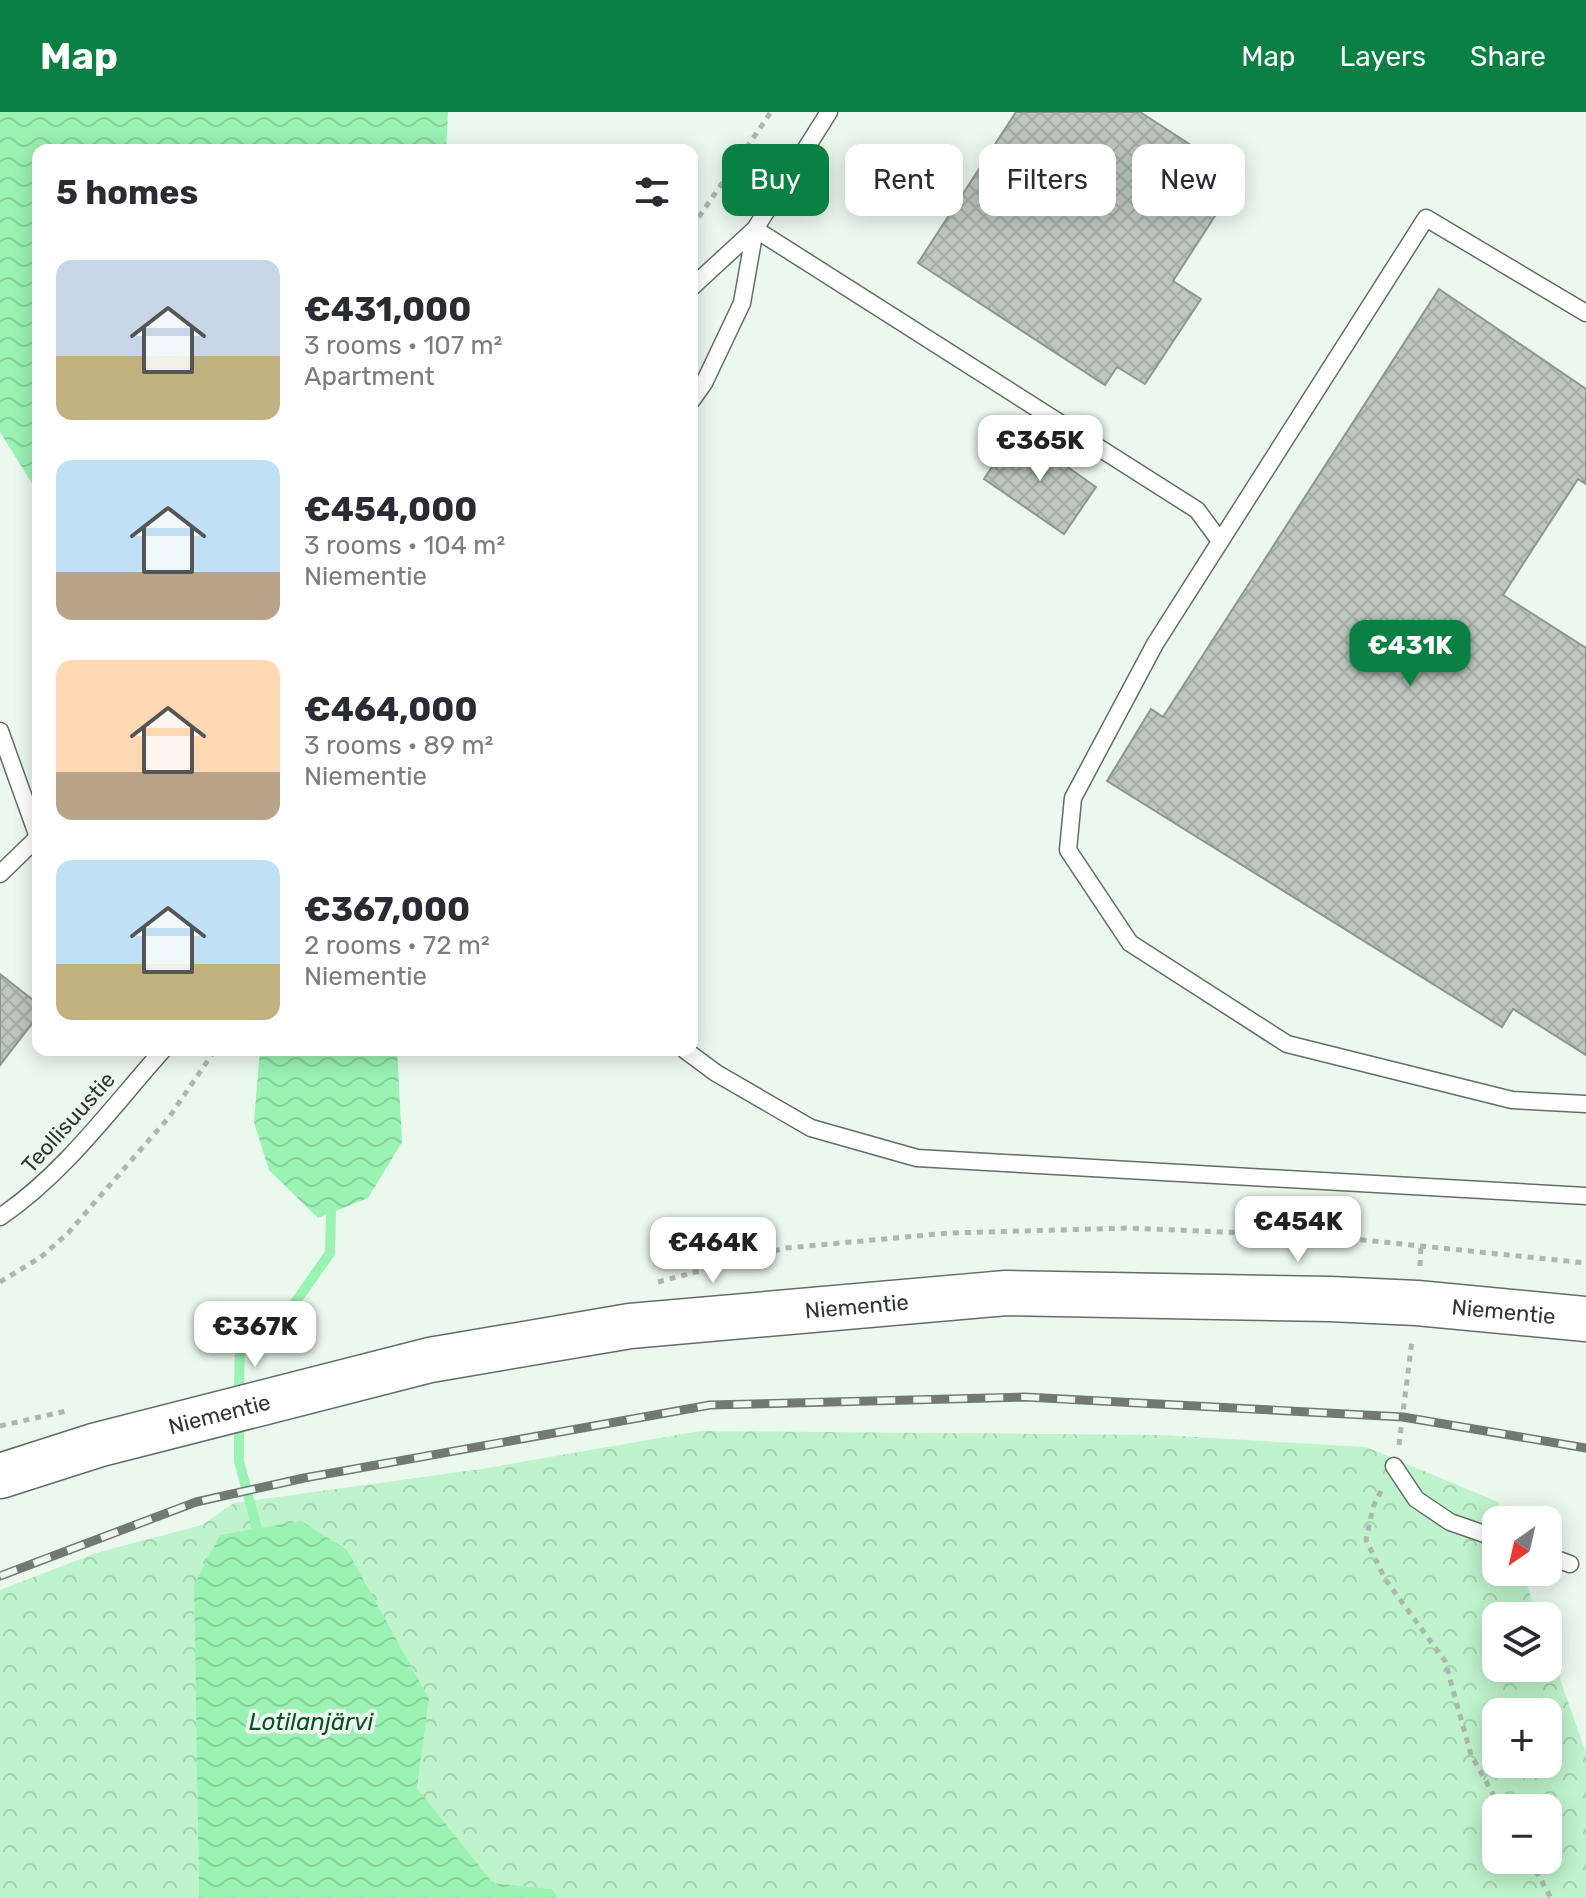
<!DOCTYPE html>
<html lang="en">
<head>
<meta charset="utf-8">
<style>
  :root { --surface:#fff; --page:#f7f7f7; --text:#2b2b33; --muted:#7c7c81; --accent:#0b8043 }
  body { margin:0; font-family:Rubik,sans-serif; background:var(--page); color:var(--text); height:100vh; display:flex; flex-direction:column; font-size:30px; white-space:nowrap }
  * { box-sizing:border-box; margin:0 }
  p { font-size:26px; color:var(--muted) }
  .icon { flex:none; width:44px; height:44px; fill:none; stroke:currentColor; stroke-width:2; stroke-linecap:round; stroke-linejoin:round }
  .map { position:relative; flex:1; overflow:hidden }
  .details { position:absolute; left:32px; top:32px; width:666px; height:912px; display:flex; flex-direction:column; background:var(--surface); border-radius:16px; box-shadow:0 4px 20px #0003 }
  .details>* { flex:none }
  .guide { position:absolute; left:722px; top:32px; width:744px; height:72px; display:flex; gap:16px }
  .needle { width:52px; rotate:214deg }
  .buttons { position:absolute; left:1482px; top:1394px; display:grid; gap:16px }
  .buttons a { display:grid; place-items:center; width:80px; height:80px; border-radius:16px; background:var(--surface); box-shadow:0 4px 20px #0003; font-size:40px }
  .price { position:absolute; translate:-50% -68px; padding:0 18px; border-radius:16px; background:#fff; color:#222; font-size:26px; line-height:52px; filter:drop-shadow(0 2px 4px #0008) }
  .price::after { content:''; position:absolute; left:50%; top:48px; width:24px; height:18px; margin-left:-12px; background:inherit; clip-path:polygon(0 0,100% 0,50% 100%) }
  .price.on { background:var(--accent); color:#fff }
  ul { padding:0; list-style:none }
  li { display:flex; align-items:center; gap:24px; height:200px; padding:0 24px }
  li span { display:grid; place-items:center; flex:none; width:224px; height:160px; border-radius:16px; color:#555 }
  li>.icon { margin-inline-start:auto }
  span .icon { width:96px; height:96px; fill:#fffc; stroke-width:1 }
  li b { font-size:34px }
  h2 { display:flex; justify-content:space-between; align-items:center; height:96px; padding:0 24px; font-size:34px }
  .pill { padding:0 28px; border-radius:16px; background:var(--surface); box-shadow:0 4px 20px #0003; font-size:28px; line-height:72px }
  .pill.on { background:var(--accent); color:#fff }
  header { display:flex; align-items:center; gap:48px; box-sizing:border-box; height:112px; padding:0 40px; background:var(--accent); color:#fff }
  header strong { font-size:38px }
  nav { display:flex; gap:44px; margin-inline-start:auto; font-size:28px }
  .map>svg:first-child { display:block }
  .forest { fill:url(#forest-crowns); fill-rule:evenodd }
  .water { fill:url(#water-waves) }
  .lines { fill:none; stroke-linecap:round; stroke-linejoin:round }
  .stream { stroke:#9af2b3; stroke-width:10 }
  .building { fill:url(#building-cross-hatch); stroke:#8c988e; stroke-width:2 }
  .lane-casing { stroke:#626e65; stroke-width:19 }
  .secondary-casing { stroke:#626e65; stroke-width:47 }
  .path { stroke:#adb7af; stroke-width:5; stroke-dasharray:6 6; stroke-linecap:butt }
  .lane { stroke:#fff; stroke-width:16 }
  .secondary { stroke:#fff; stroke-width:44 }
  .rail-casing { stroke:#717973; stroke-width:9 }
  .rail { stroke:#ebf8ee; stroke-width:6; stroke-dasharray:18; stroke-linecap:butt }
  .labels { text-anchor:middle; stroke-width:8; stroke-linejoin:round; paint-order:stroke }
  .street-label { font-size:22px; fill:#313632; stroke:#ebf8ee }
  .water-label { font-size:24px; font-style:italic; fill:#0d4f28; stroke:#ebf8ee }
</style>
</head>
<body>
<header>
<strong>Map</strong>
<nav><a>Map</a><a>Layers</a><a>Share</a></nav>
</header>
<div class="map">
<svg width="1586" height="1786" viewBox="0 0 1586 1786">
  <defs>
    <pattern id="forest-crowns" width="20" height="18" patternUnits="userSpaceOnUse" patternTransform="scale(2)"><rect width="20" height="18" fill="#bef3cb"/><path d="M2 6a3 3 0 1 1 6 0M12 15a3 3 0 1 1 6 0" fill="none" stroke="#a4d1af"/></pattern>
    <pattern id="water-waves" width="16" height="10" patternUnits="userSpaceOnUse" patternTransform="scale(2)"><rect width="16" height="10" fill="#9af2b3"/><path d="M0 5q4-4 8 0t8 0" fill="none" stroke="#85d09a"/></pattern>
    <pattern id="building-cross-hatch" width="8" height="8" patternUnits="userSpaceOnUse" patternTransform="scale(2)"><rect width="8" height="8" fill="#bcc8be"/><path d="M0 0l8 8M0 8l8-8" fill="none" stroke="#a2aca4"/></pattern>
  </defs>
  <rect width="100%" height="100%" fill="#ebf8ee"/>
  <path class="forest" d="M 700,1319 L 1161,1323 L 1366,1335 L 1498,1390 L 1504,1408 L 1496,1408 L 1496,1460 L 1522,1460 L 1538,1504 L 1496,1504 L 1496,1556 L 1548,1556 L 1548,1533 L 1586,1641 L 1586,1786 L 558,1786 L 551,1777 L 493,1771 L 417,1676 L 429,1587 L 194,1473 L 199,1786 L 0,1786 L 0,1478 L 96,1441 L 202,1413 L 234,1391 L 481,1357 ZM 1496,1600 L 1548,1600 L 1548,1652 L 1496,1652 ZM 1496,1696 L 1548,1696 L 1548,1748 L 1496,1748 Z"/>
  <path class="water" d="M 0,0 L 448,0 L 446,38 L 38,38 L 38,381 L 0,320 Z
    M 260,938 L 397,938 L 402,1030 L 368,1086 L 318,1106 L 269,1058 L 254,1010 Z
    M 301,1409 L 347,1438 L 429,1587 L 417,1676 L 493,1771 L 552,1777 L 558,1786 L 199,1786 L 194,1473 L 220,1423 Z"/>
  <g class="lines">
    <path class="stream" d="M 239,1285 L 240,1216 L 292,1195 L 330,1141 L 331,1101
      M 239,1309 L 239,1349 L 257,1417"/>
  </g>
  <path class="building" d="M 1016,0 L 1140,0 L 1240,65 L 1173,169 L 1201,187 L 1145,272 L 1117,255 L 1105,273 L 918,151 Z
    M 1439,177 L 1586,277 L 1586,372 L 1578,367 L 1503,483 L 1586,536 L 1586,943 L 1513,897 L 1502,915 L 1107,669 L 1151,597 L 1163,605 Z
    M 1016,319 L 1096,375 L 1064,422 L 984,367 Z
    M 0,862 L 38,892 L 38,904 L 0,953 Z"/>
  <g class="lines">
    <g class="lane-casing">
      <path id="lane" d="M 755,117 L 1197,398 L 1220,429
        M 692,175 L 755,117 L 829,0
        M 1586,201 L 1426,106 L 1155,532 L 1073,686 L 1068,738 L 1130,831 L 1287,932 L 1512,988 L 1586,992
        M 692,288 L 704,271 L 742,191 L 755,117
        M 0,619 L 38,725
        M 0,762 L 38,725
        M 685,938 L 716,961 L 811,1016 L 917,1046 L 1586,1084
        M 0,1105 C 64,1062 112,995 163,938
        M 1394,1354 L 1416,1387 L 1450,1410 L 1496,1426
        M 1548,1444 L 1570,1452"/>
    </g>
    <g class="secondary-casing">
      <g id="secondary">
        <path id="s1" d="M 0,1364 L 97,1333 L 430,1248 L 630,1214 L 1006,1181 L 1330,1187 L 1417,1191 L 1586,1207"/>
      </g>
    </g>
    <path class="path" d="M 692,115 L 771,0
      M 1420,1154 L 1421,1132
      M 0,1170 L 41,1145 L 68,1121 L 170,1004 L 215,938
      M 658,1170 L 786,1136 L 949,1121 L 1130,1116 L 1334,1125 L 1586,1151
      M 0,1314 L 66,1299
      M 1399,1333 L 1412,1228
      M 1381,1379 L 1373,1395 L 1366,1428 L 1385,1467 L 1445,1549 L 1471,1643 L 1501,1696
      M 1530,1748 L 1551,1786"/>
    <use href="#lane" class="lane"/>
    <use href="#secondary" class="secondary"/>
    <g class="rail-casing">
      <path id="rail" d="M 0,1464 L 196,1390 L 304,1366 L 710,1293 L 1025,1285 L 1403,1305 L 1586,1336"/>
    </g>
    <use href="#rail" class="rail"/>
  </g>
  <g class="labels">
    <g class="street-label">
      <text transform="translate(68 1010) rotate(-48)" y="8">Teollisuustie</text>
      <text dy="8" stroke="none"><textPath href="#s1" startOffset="876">Niementie</textPath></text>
      <text dy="8" stroke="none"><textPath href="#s1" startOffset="1524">Niementie</textPath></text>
      <text dy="8" stroke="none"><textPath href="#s1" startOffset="228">Niementie</textPath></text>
    </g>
    <g class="water-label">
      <text x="311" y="1618">Lotilanjärvi</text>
    </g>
  </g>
</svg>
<div class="buttons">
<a><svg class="needle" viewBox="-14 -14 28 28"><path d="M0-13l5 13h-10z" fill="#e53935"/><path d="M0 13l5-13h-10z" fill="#7c7c81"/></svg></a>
<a><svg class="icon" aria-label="layers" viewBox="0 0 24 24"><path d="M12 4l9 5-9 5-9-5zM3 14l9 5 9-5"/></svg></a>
<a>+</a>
<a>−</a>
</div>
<b class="price" style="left:1040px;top:371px">€365K</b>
<b class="price on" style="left:1410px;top:576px">€431K</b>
<b class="price" style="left:1298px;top:1152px">€454K</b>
<b class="price" style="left:713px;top:1173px">€464K</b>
<b class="price" style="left:255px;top:1257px">€367K</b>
<div class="guide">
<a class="pill on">Buy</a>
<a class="pill">Rent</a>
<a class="pill">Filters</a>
<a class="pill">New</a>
</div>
<section class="details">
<h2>5 homes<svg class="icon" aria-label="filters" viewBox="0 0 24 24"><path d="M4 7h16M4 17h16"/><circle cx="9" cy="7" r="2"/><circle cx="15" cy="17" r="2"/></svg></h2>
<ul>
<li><span style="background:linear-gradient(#c9d6e8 60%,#c2b280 0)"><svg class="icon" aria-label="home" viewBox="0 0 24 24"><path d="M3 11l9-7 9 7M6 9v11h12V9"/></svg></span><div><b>€431,000</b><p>3 rooms · 107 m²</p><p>Apartment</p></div></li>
<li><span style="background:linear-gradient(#bfe0f5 70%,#b9a48a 0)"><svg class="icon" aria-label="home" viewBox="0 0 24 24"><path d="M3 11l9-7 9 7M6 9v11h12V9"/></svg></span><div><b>€454,000</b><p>3 rooms · 104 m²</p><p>Niementie</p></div></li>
<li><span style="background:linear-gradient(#ffd9b3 70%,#b9a48a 0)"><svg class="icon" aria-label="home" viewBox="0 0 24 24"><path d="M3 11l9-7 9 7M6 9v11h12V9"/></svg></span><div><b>€464,000</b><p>3 rooms · 89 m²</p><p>Niementie</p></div></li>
<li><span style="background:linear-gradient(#bfe0f5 65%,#c2b280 0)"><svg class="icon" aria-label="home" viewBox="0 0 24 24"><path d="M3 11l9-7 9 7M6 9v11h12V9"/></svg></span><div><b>€367,000</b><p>2 rooms · 72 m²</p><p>Niementie</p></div></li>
</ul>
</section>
</div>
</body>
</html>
